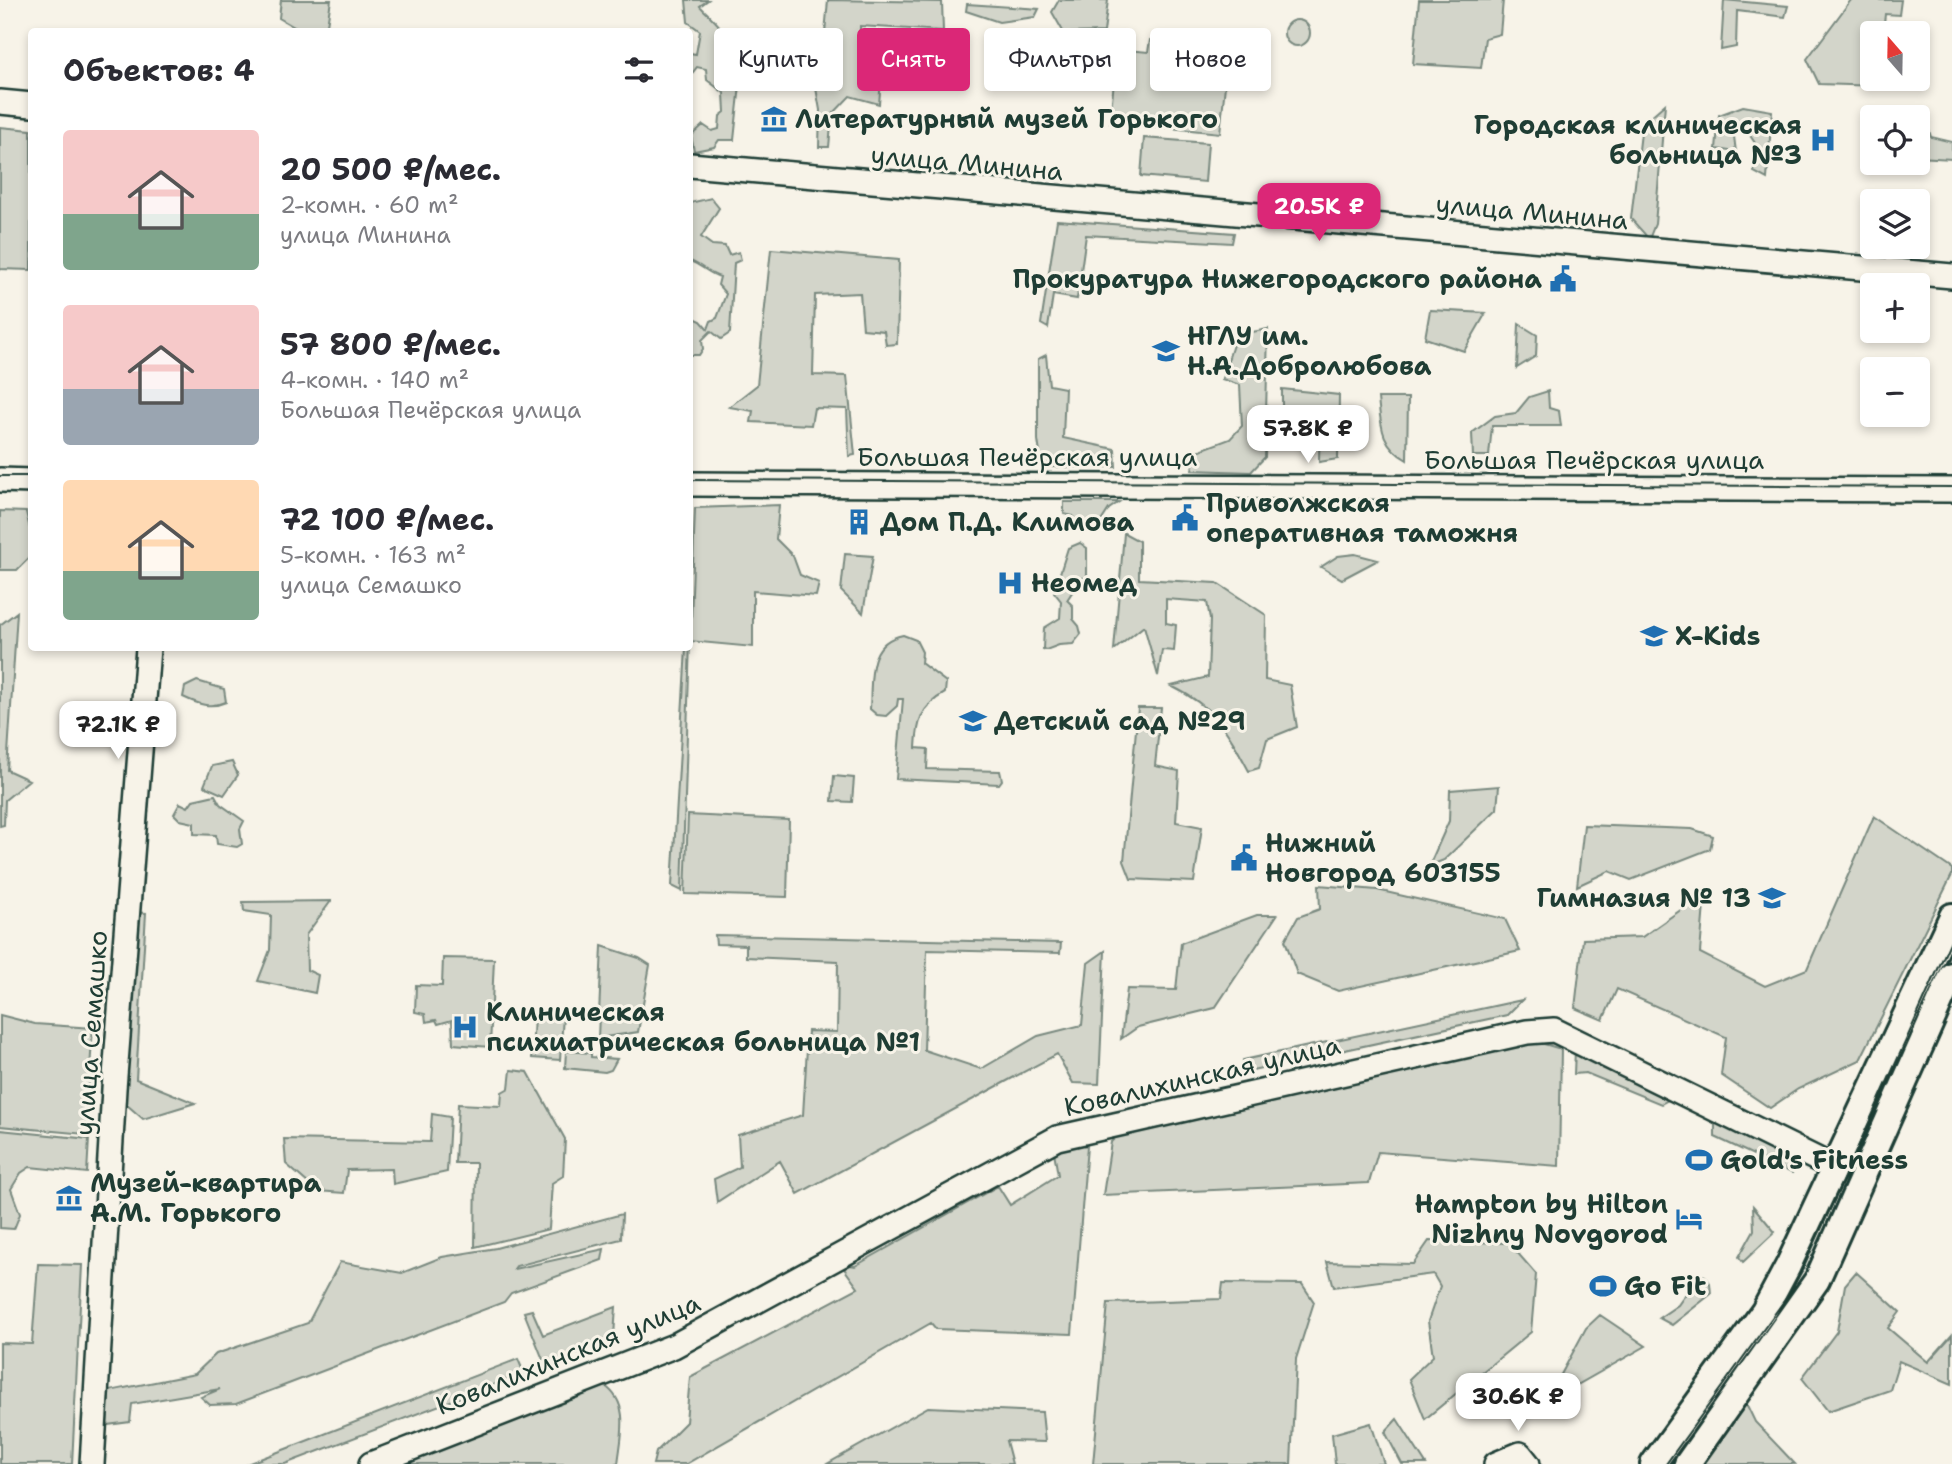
<!DOCTYPE html>
<html lang="ru">
<head>
<meta charset="utf-8">
<style>
  :root { --surface:#fff; --page:#f7f7f7; --text:#2b2b33; --muted:#7c7c81; --accent:#db2777 }
  body { margin:0; font-family:"Shantell Sans",sans-serif; background:var(--page); color:var(--text); height:100vh; display:flex; flex-direction:column; font-size:26px; white-space:nowrap }
  * { box-sizing:border-box; margin:0 }
  p { font-size:23px; color:var(--muted) }
  .icon { flex:none; width:38px; height:38px; fill:none; stroke:currentColor; stroke-width:2; stroke-linecap:round; stroke-linejoin:round }
  .map { position:relative; flex:1; overflow:hidden }
  .drawer { position:absolute; left:28px; top:28px; width:665px; height:623px; display:flex; flex-direction:column; background:var(--surface); border-radius:7px; box-shadow:0 4px 10px #0003 }
  .drawer>* { flex:none }
  .hud { position:absolute; left:714px; top:28px; width:665px; height:63px; display:flex; gap:14px }
  .needle { width:46px; rotate:340deg }
  .controls { position:absolute; left:1860px; top:21px; display:grid; gap:14px }
  .controls a { display:grid; place-items:center; width:70px; height:70px; border-radius:7px; background:var(--surface); box-shadow:0 4px 10px #0003; font-size:35px }
  .price { position:absolute; translate:-50% -60px; padding:0 16px; border-radius:14px; background:#fff; color:#222; font-size:23px; line-height:46px; filter:drop-shadow(0 2px 4px #0008) }
  .price::after { content:''; position:absolute; left:50%; top:42px; width:21px; height:16px; margin-left:-10px; background:inherit; clip-path:polygon(0 0,100% 0,50% 100%) }
  .price.active { background:var(--accent); color:#fff }
  ul { padding:0; list-style:none }
  li { display:flex; align-items:center; gap:21px; height:175px; padding:0 35px }
  li span { display:grid; place-items:center; flex:none; width:196px; height:140px; border-radius:7px; color:#555 }
  li>.icon { margin-inline-start:auto }
  span .icon { width:84px; height:84px; fill:#fffc; stroke-width:1 }
  li b { font-size:30px }
  h2 { display:flex; justify-content:space-between; align-items:center; height:84px; padding:0 35px; font-size:30px }
  .tag { padding:0 24px; border-radius:7px; background:var(--surface); box-shadow:0 4px 10px #0003; font-size:24px; line-height:63px }
  .tag.active { background:var(--accent); color:#fff }
  .map>svg:first-child { display:block }
  .green { fill:#d3d5ca; stroke:#79897f; stroke-width:2 }
  .lines { fill:none; stroke-linecap:round; stroke-linejoin:round }
  .secondary-casing { stroke:#1f3d34; stroke-width:28 }
  .primary-casing { stroke:#1f3d34; stroke-width:30 }
  .secondary { stroke:#f7f3e8; stroke-width:23 }
  .primary { stroke:#f7f3e8; stroke-width:24 }
  .tram { stroke:#1f3d34; stroke-width:2 }
  .labels { text-anchor:middle; stroke-width:6; stroke-linejoin:round; paint-order:stroke }
  .poi-label { font-size:26px; font-weight:bold; fill:#1f3d34; stroke:#f7f3e8; text-anchor:start }
  .street-label { font-size:26px; fill:#1f3d34; stroke:#f7f3e8 }
</style>
</head>
<body>
<div class="map">
<svg width="1952" height="1464" viewBox="0 0 1952 1464">
  <rect width="100%" height="100%" fill="#f7f3e8"/>
  <filter id="ink" filterUnits="userSpaceOnUse"><feTurbulence type="fractalNoise" baseFrequency=".0143" numOctaves="2"/><feDisplacementMap in="SourceGraphic" scale="14" xChannelSelector="R" yChannelSelector="G"/><feConvolveMatrix kernelMatrix="1 2 1 2 8 2 1 2 1" color-interpolation-filters="sRGB"/></filter>
  <g filter="url(#ink)">
    <path class="green" d="M 281,0 L 331,0 L 326,31 L 301,31 L 279,18 Z
      M 686,0 L 708,0 L 700,6 C 709,16 727,29 727,44 C 726,58 719,63 724,78 L 740,67 L 747,68 L 752,74 L 747,83 L 740,85 L 734,140 L 719,140 L 714,147 L 694,151 L 691,136 L 703,125 L 712,131 L 719,129 L 720,116 L 725,112 L 724,93 L 707,80 L 706,69 L 697,67 L 690,76 L 690,53 L 696,54 L 700,31 L 688,22 Z
      M 828,0 L 942,2 L 943,31 L 860,26 L 860,51 L 883,55 L 879,104 L 850,96 L 832,115 L 829,147 L 819,147 L 820,110 L 812,66 L 823,55 Z
      M 1059,0 L 1108,0 L 1104,32 L 1064,33 L 1052,12 Z
      M 1419,0 L 1503,0 L 1500,34 L 1485,38 L 1481,68 L 1413,64 Z
      M 1724,0 L 1788,6 L 1785,17 L 1737,11 L 1736,47 L 1721,50 Z
      M 1851,0 L 1901,0 L 1899,15 L 1885,14 L 1883,33 L 1872,33 L 1872,79 L 1878,79 L 1877,86 L 1819,84 L 1807,59 Z
      M 967,4 L 1039,9 L 1035,17 L 999,22 L 966,11 Z
      M1284 33a13 13 0 1 1 26 0a13 13 0 1 1-26 0Z
      M 1150,40 L 1229,48 L 1220,133 L 1110,122 L 1117,49 L 1148,52 Z
      M 1665,104 L 1655,224 L 1649,239 L 1631,219 L 1642,124 Z
      M 1743,106 L 1772,111 L 1767,179 L 1754,172 L 1755,143 L 1745,128 L 1733,129 L 1736,152 L 1716,149 L 1719,115 Z
      M 1918,126 L 1928,127 L 1931,137 L 1952,142 L 1952,159 L 1918,157 Z
      M 0,127 L 31,130 L 31,270 L 0,269 Z
      M 1144,138 L 1208,143 L 1205,182 L 1141,176 Z
      M 711,198 L 719,208 L 701,237 L 712,245 L 725,246 L 729,255 L 739,252 L 741,260 L 734,263 L 730,333 L 721,339 L 711,331 L 702,340 L 703,349 L 699,355 L 690,355 L 690,316 L 701,321 L 708,329 L 711,321 L 717,318 L 726,294 L 718,285 L 720,277 C 709,274 701,265 690,261 L 690,203 Z
      M 1057,220 L 1234,233 L 1232,243 L 1086,235 L 1077,299 L 1053,295 L 1048,328 L 1041,324 Z
      M 771,249 L 899,260 L 897,344 L 886,345 L 884,331 L 863,329 L 860,293 L 815,295 L 813,375 L 847,376 L 855,455 L 849,456 L 847,409 L 814,408 L 811,425 L 751,422 L 753,411 L 729,407 L 757,385 Z
      M 1430,310 L 1486,313 L 1464,351 L 1425,338 Z
      M 1519,324 L 1537,335 L 1536,356 L 1517,368 Z
      M 1268,329 L 1265,457 L 1251,472 L 1192,470 L 1195,452 L 1230,439 L 1242,426 L 1240,385 L 1222,379 L 1236,335 Z
      M 1046,355 L 1049,385 L 1065,388 L 1063,438 L 1115,449 L 1116,467 L 1042,467 L 1038,440 L 1038,359 Z
      M 1282,389 L 1339,395 L 1338,459 L 1319,462 L 1320,408 L 1292,408 L 1282,418 Z
      M 1548,391 L 1549,408 L 1559,411 L 1561,426 L 1492,426 L 1489,456 L 1473,456 L 1472,433 L 1495,416 L 1516,413 L 1529,397 Z
      M 1378,398 L 1408,398 L 1407,460 C 1381,445 1381,427 1378,398 Z
      M 1064,502 L 1119,502 L 1109,509 L 1100,523 L 1084,526 L 1074,524 L 1073,516 L 1064,514 Z
      M 779,505 L 776,539 L 793,556 L 800,575 L 819,583 L 816,596 L 753,591 L 753,647 L 690,641 L 682,891 L 672,886 L 686,648 L 690,648 L 695,508 Z
      M 0,511 L 26,512 L 31,533 L 31,556 L 17,570 L 0,570 Z
      M 1124,533 L 1139,541 L 1139,579 L 1217,583 L 1266,615 L 1265,680 L 1290,685 L 1297,727 L 1267,739 L 1259,768 L 1249,771 C 1227,730 1215,707 1171,686 L 1208,677 L 1210,619 L 1207,602 L 1166,599 L 1166,623 L 1176,625 L 1174,651 L 1162,650 L 1158,676 L 1144,626 L 1114,650 Z
      M 1080,543 L 1087,548 L 1087,578 L 1074,578 L 1076,586 L 1067,600 L 1073,606 L 1073,619 L 1079,626 L 1081,634 L 1073,644 L 1059,645 L 1046,650 L 1043,649 L 1044,628 L 1060,618 L 1061,601 L 1054,592 L 1068,548 Z
      M 845,554 L 873,556 L 863,613 L 841,591 Z
      M 1355,554 L 1378,560 L 1342,579 L 1321,567 L 1338,556 Z
      M 17,612 L 7,770 L 29,780 L 5,800 L 4,825 L 0,826 L 0,625 Z
      M 903,635 L 916,640 L 922,652 L 921,663 L 946,682 L 945,693 C 921,706 917,723 916,748 L 928,749 L 927,769 L 1000,771 L 1002,780 L 999,784 L 896,779 L 903,699 L 898,699 L 897,706 L 886,716 L 877,715 L 870,709 C 872,679 866,642 903,635 Z
      M 197,681 L 224,689 L 226,702 C 210,709 198,704 183,697 L 185,687 Z
      M 1138,708 L 1161,708 L 1155,766 L 1179,771 L 1176,822 L 1202,827 L 1194,882 L 1131,879 L 1124,861 Z
      M 232,762 L 238,775 L 224,795 L 204,786 L 212,766 Z
      M 834,776 L 854,778 L 852,802 L 832,801 Z
      M 1499,786 L 1497,809 L 1444,860 L 1429,866 L 1449,821 L 1450,790 Z
      M 215,795 L 220,804 L 244,821 L 240,829 L 242,844 L 237,847 L 217,844 L 216,835 L 194,834 L 194,823 L 180,820 L 174,814 L 180,803 L 188,807 L 193,800 Z
      M 688,815 L 789,820 L 787,897 L 685,894 Z
      M 1874,816 L 1952,869 L 1952,875 L 1860,1060 L 1798,1089 L 1770,1108 L 1721,1075 L 1726,1037 L 1617,989 L 1603,1020 L 1575,1008 L 1583,939 L 1642,937 L 1705,893 L 1700,953 L 1765,986 L 1807,969 Z
      M 1584,825 L 1692,829 L 1713,836 L 1710,849 L 1631,880 L 1609,871 L 1577,886 Z
      M 1319,885 L 1377,890 L 1505,919 L 1520,951 L 1338,991 L 1297,974 L 1285,940 L 1298,917 L 1320,909 Z
      M 331,901 L 306,935 L 307,970 L 318,975 L 315,993 L 258,981 L 270,950 L 271,915 L 244,911 L 243,902 Z
      M 132,912 L 146,913 L 136,1079 L 195,1103 L 143,1119 L 118,1097 Z
      M 1257,915 L 1277,915 L 1215,1008 L 1138,1027 L 1121,1039 L 1127,989 L 1176,990 L 1181,943 Z
      M 715,935 L 1061,943 L 1060,953 L 927,950 L 924,1050 L 981,1069 L 1038,1036 L 1082,1025 L 1088,963 L 1105,951 L 1099,1084 L 1073,1083 L 1057,1054 L 798,1194 L 780,1161 L 717,1202 L 714,1179 L 740,1167 L 738,1135 L 803,1115 L 808,1031 L 837,1032 L 838,961 L 746,957 L 746,945 L 716,944 Z
      M 602,946 L 639,958 L 650,965 L 638,1032 L 598,1038 Z
      M 443,958 L 494,959 L 490,1047 L 453,1044 L 452,1020 L 438,1024 L 436,1020 L 426,1022 L 425,1014 L 415,1012 L 416,985 L 442,986 Z
      M 1522,1000 L 1507,1015 L 1243,1072 L 1243,1060 Z
      M 534,1014 L 563,1016 L 560,1060 L 532,1058 Z
      M 0,1015 L 35,1024 L 93,1028 L 85,1134 L 0,1126 Z
      M 1534,1041 L 1561,1049 L 1559,1166 L 1378,1152 L 1369,1183 L 1103,1195 L 1111,1142 L 1120,1133 Z
      M 1575,1049 L 1664,1089 L 1668,1100 L 1661,1104 L 1586,1073 L 1574,1074 Z
      M 566,1051 L 591,1053 L 591,1057 L 617,1059 L 611,1070 L 605,1072 L 565,1068 Z
      M 511,1070 L 528,1072 L 565,1139 L 563,1176 L 552,1183 L 549,1229 L 475,1247 L 476,1163 L 455,1163 L 458,1104 L 501,1106 L 502,1092 L 509,1088 Z
      M 432,1114 L 450,1117 L 447,1172 L 393,1184 L 392,1169 L 347,1170 L 344,1193 L 317,1191 L 286,1164 L 284,1139 L 430,1142 Z
      M 1715,1120 L 1794,1163 L 1798,1167 L 1792,1173 L 1715,1137 Z
      M 0,1130 L 89,1139 L 87,1173 L 30,1167 L 21,1173 L 11,1189 L 20,1214 L 14,1229 L 0,1228 Z
      M 1078,1143 L 1087,1146 L 1072,1334 L 936,1329 L 931,1323 L 686,1464 L 653,1464 L 656,1452 L 686,1422 L 690,1377 L 858,1288 L 840,1263 L 855,1266 L 998,1186 L 1010,1205 L 1058,1175 L 1054,1152 Z
      M 1753,1206 L 1775,1232 L 1743,1262 L 1739,1257 L 1754,1230 Z
      M 622,1214 L 621,1239 L 516,1266 L 514,1269 L 604,1249 L 602,1260 L 511,1293 L 504,1302 L 236,1404 L 210,1405 L 201,1397 L 220,1389 L 132,1404 L 130,1422 L 107,1425 L 109,1391 L 195,1374 L 216,1354 L 308,1323 L 340,1262 L 402,1273 L 442,1257 L 496,1248 Z
      M 1429,1241 L 1509,1243 L 1536,1274 L 1531,1332 L 1425,1419 L 1409,1379 L 1433,1356 L 1428,1321 L 1440,1286 L 1433,1274 L 1334,1287 L 1327,1262 L 1413,1264 Z
      M 38,1264 L 82,1265 L 72,1464 L 0,1464 L 0,1343 L 32,1344 Z
      M 1856,1272 L 1900,1312 L 1888,1328 L 1928,1362 L 1952,1335 L 1952,1384 L 1899,1361 L 1890,1390 L 1828,1411 L 1802,1378 L 1837,1331 L 1845,1285 Z
      M 1699,1275 L 1705,1276 L 1710,1283 L 1711,1294 L 1672,1325 L 1659,1318 L 1678,1305 Z
      M 1223,1283 L 1302,1284 L 1314,1302 L 1296,1359 L 1291,1464 L 1093,1464 L 1108,1303 L 1221,1299 Z
      M 616,1307 L 614,1336 L 546,1367 L 524,1312 L 532,1310 L 543,1335 Z
      M 1600,1315 L 1646,1346 L 1563,1393 L 1558,1380 L 1586,1328 Z
      M 518,1359 L 524,1373 L 285,1464 L 247,1464 Z
      M 605,1386 C 631,1404 621,1436 618,1464 L 398,1464 Z
      M 1744,1399 L 1755,1422 L 1795,1464 L 1693,1464 Z
      M 928,1407 L 1042,1412 L 1045,1442 L 1006,1441 L 1012,1464 L 827,1464 Z
      M 1397,1419 L 1426,1464 L 1402,1464 L 1385,1432 Z
      M 1371,1423 L 1384,1464 L 1335,1464 L 1332,1434 Z"/>
    <g class="lines">
      <g class="secondary-casing">
        <path id="secondary" d="M 0,102 L 32,105
          M 690,165 L 1952,276
          M 0,480 L 32,481
          M 690,484 L 1952,490
          M 92,1464 L 114,1089 L 148,648
          M 371,1464 L 674,1346 L 1057,1138 L 1527,1032 L 1554,1030 L 1833,1167
          M 1496,1464 L 1520,1454 L 1528,1464"/>
      </g>
      <g class="primary-casing">
        <path id="primary" d="M 1653,1464 L 1764,1311 L 1788,1266 L 1952,916
          M 1687,1464 L 1817,1280 L 1952,975"/>
      </g>
      <use href="#secondary" class="secondary"/>
      <use href="#primary" class="primary"/>
      <path class="tram" d="M 0,476 L 32,476
        M 690,480 L 1952,487
        M 1666,1464 L 1789,1294 L 1803,1269 L 1952,938"/>
    </g>
  </g>
  <defs>
    <g id="museum-bare" transform="scale(2.1)"><path d="M0-6L6-3V-2H-6V-3ZM-5-1h2V3h-2ZM-1-1h2V3h-2ZM3-1h2V3H3ZM-6 4H6V6H-6Z" fill="#1f6fb2" stroke="#f7f3e8" stroke-width="2.5" paint-order="stroke"/></g>
    <g id="hospital-bare" transform="scale(2.1)"><path d="M-5-5h3v3.5h4V-5h3V5h-3V1.5h-4V5h-3Z" fill="#1f6fb2" stroke="#f7f3e8" stroke-width="2.5" paint-order="stroke"/></g>
    <g id="civic-bare" transform="scale(2.1)"><path d="M-.6-6.5H3V-4.5H.6V-3L4-1V1h2V6H-6V1h2V-1L-.6-3ZM-1.2 2.5V6h2.4V2.5Z" fill="#1f6fb2" stroke="#f7f3e8" stroke-width="2.5" paint-order="stroke"/></g>
    <g id="university-bare" transform="scale(2.1)"><path d="M0-5L7-2L0 1L-7-2ZM-4 1L0 2.5L4 1V4Q0 6-4 4Z" fill="#1f6fb2" stroke="#f7f3e8" stroke-width="2.5" paint-order="stroke"/></g>
    <g id="building-bare" transform="scale(2.1)"><path d="M-4-6H4V6H1V3H-1V6H-4ZM-2.5-4.3h1.7v1.8h-1.7ZM.8-4.3h1.7v1.8H.8ZM-2.5-1h1.7V.8h-1.7ZM.8-1h1.7V.8H.8Z" fill="#1f6fb2" stroke="#f7f3e8" stroke-width="2.5" paint-order="stroke"/></g>
    <g id="school-bare" transform="scale(2.1)"><path d="M0-5L7-2L0 1L-7-2ZM-4 1L0 2.5L4 1V4Q0 6-4 4Z" fill="#1f6fb2" stroke="#f7f3e8" stroke-width="2.5" paint-order="stroke"/></g>
    <g id="stadium-bare" transform="scale(2.1)"><path d="M0-5a6.5 5 0 1 0 0 10a6.5 5 0 1 0 0-10ZM-3.5-1.8h7v3.6h-7Z" fill="#1f6fb2" stroke="#f7f3e8" stroke-width="2.5" paint-order="stroke"/></g>
    <g id="hotel-bare" transform="scale(2.1)"><path d="M-6-4.5h1.5V1H6V5H4.5V3h-9V5H-6ZM-4 0a1.8 1.8 0 1 1 3.6 0ZM.5 0V-2.5h3Q6-2.5 6 0Z" fill="#1f6fb2" stroke="#f7f3e8" stroke-width="2.5" paint-order="stroke"/></g>
  </defs>
  <g fill-rule="evenodd">
    <use href="#museum-bare" x="774" y="119"/>
    <use href="#hospital-bare" x="1823" y="140"/>
    <use href="#civic-bare" x="1563" y="279"/>
    <use href="#university-bare" x="1166" y="351"/>
    <use href="#civic-bare" x="1185" y="518"/>
    <use href="#building-bare" x="859" y="522"/>
    <use href="#hospital-bare" x="1010" y="583"/>
    <use href="#school-bare" x="1654" y="636"/>
    <use href="#school-bare" x="973" y="721"/>
    <use href="#civic-bare" x="1244" y="858"/>
    <use href="#school-bare" x="1772" y="898"/>
    <use href="#hospital-bare" x="465" y="1027"/>
    <use href="#stadium-bare" x="1699" y="1160"/>
    <use href="#museum-bare" x="69" y="1198"/>
    <use href="#hotel-bare" x="1689" y="1219"/>
    <use href="#stadium-bare" x="1603" y="1286"/>
  </g>
  <g class="labels">
    <g class="poi-label">
      <text x="795" y="128">Литературный музей Горького</text>
      <text x="1802" y="134" text-anchor="end">Городская клиническая<tspan x="1802" dy="30">больница №3</tspan></text>
      <text x="1542" y="288" text-anchor="end">Прокуратура Нижегородского района</text>
      <text x="1187" y="345">НГЛУ им.<tspan x="1187" dy="30">Н.А.Добролюбова</tspan></text>
      <text x="1206" y="512">Приволжская<tspan x="1206" dy="30">оперативная таможня</tspan></text>
      <text x="880" y="531">Дом П.Д. Климова</text>
      <text x="1031" y="592">Неомед</text>
      <text x="1675" y="645">X-Kids</text>
      <text x="994" y="730">Детский сад №29</text>
      <text x="1265" y="852">Нижний<tspan x="1265" dy="30">Новгород 603155</tspan></text>
      <text x="1751" y="907" text-anchor="end">Гимназия № 13</text>
      <text x="486" y="1021">Клиническая<tspan x="486" dy="30">психиатрическая больница №1</tspan></text>
      <text x="1720" y="1169">Gold's Fitness</text>
      <text x="90" y="1192">Музей-квартира<tspan x="90" dy="30">А.М. Горького</tspan></text>
      <text x="1668" y="1213" text-anchor="end">Hampton by Hilton<tspan x="1668" dy="30">Nizhny Novgorod</tspan></text>
      <text x="1624" y="1295">Go Fit</text>
    </g>
    <g class="street-label">
      <text transform="translate(967 163) rotate(5)" y="9">улица Минина</text>
      <text transform="translate(1532 212) rotate(5)" y="9">улица Минина</text>
      <text x="1027" y="466">Большая Печёрская улица</text>
      <text x="1594" y="469">Большая Печёрская улица</text>
      <text transform="translate(91 1033) rotate(-86)" y="9">улица Семашко</text>
      <text transform="translate(1202 1076) rotate(-13)" y="9">Ковалихинская улица</text>
      <text transform="translate(568 1354) rotate(-22)" y="9">Ковалихинская улица</text>
    </g>
  </g>
</svg>
<div class="controls">
<a><svg class="needle" viewBox="-14 -14 28 28"><path d="M0-13l5 13h-10z" fill="#e53935"/><path d="M0 13l5-13h-10z" fill="#7c7c81"/></svg></a>
<a><svg class="icon" aria-label="locate" viewBox="0 0 24 24"><circle cx="12" cy="12" r="6"/><path d="M12 2v4M12 18v4M2 12h4M18 12h4"/></svg></a>
<a><svg class="icon" aria-label="layers" viewBox="0 0 24 24"><path d="M12 4l9 5-9 5-9-5zM3 14l9 5 9-5"/></svg></a>
<a>+</a>
<a>−</a>
</div>
<b class="price active" style="left:1319px;top:243px">20.5K ₽</b>
<b class="price" style="left:1308px;top:465px">57.8K ₽</b>
<b class="price" style="left:118px;top:761px">72.1K ₽</b>
<b class="price" style="left:1518px;top:1433px">30.6K ₽</b>
<div class="hud">
<a class="tag">Купить</a>
<a class="tag active">Снять</a>
<a class="tag">Фильтры</a>
<a class="tag">Новое</a>
</div>
<section class="drawer">
<h2>Объектов: 4<svg class="icon" aria-label="filters" viewBox="0 0 24 24"><path d="M4 7h16M4 17h16"/><circle cx="9" cy="7" r="2"/><circle cx="15" cy="17" r="2"/></svg></h2>
<ul>
<li><span style="background:linear-gradient(#f6c9c9 60%,#7fa58c 0)"><svg class="icon" aria-label="home" viewBox="0 0 24 24"><path d="M3 11l9-7 9 7M6 9v11h12V9"/></svg></span><div><b>20 500 ₽/мес.</b><p>2-комн. · 60 m²</p><p>улица Минина</p></div></li>
<li><span style="background:linear-gradient(#f6c9c9 60%,#9aa5b1 0)"><svg class="icon" aria-label="home" viewBox="0 0 24 24"><path d="M3 11l9-7 9 7M6 9v11h12V9"/></svg></span><div><b>57 800 ₽/мес.</b><p>4-комн. · 140 m²</p><p>Большая Печёрская улица</p></div></li>
<li><span style="background:linear-gradient(#ffd9b3 65%,#7fa58c 0)"><svg class="icon" aria-label="home" viewBox="0 0 24 24"><path d="M3 11l9-7 9 7M6 9v11h12V9"/></svg></span><div><b>72 100 ₽/мес.</b><p>5-комн. · 163 m²</p><p>улица Семашко</p></div></li>
</ul>
</section>
</div>
</body>
</html>
